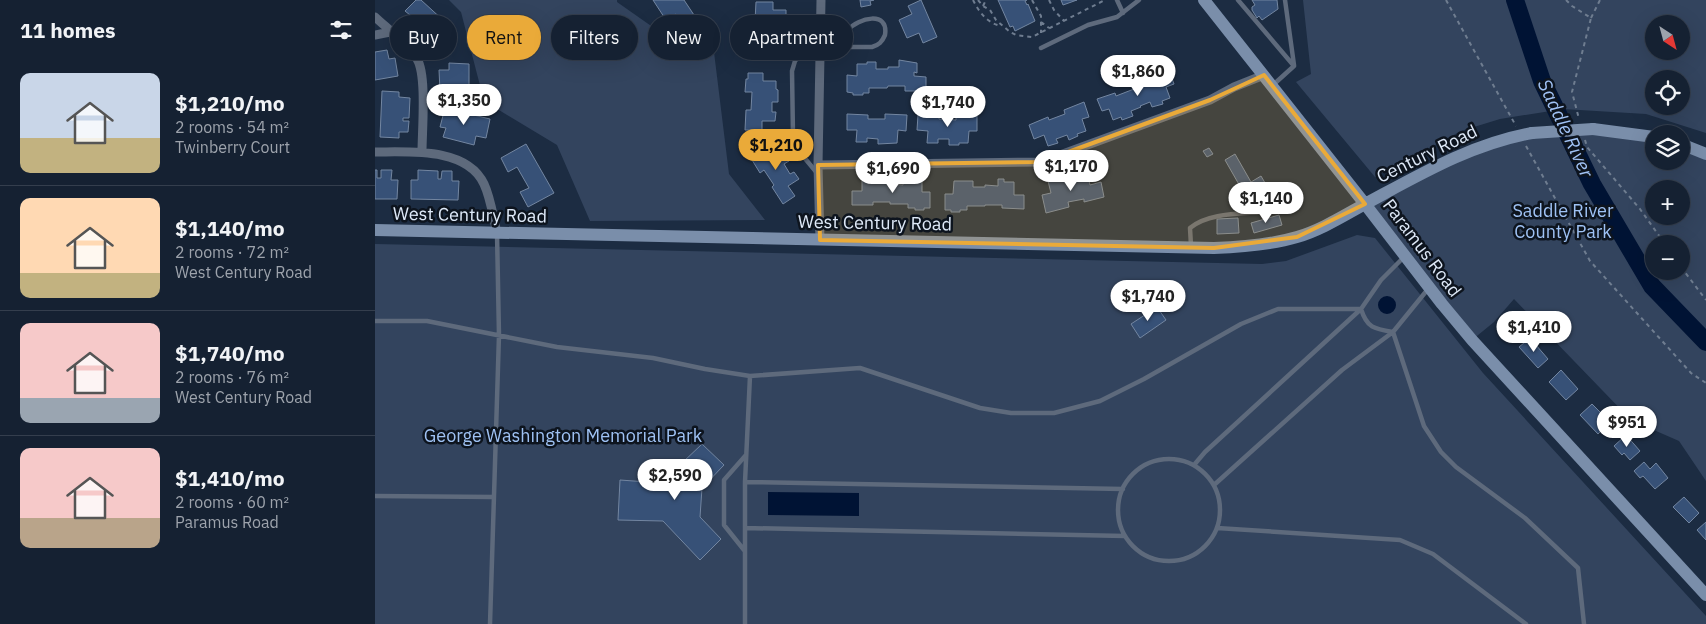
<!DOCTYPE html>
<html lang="en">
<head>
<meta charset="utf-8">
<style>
  :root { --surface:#152132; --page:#1e293a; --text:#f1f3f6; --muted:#9da3ac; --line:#343e4d; --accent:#eaaa39 }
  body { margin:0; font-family:"IBM Plex Sans",sans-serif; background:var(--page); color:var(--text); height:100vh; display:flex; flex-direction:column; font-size:19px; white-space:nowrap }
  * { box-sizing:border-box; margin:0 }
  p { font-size:16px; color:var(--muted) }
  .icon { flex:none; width:28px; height:28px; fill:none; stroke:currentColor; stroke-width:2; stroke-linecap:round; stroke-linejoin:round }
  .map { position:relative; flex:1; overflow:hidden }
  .sheet { display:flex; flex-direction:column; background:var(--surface); width:375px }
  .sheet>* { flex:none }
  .banner { position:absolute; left:15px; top:15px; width:475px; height:45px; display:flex; gap:10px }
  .needle { width:32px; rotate:144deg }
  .buttons { position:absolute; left:1270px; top:15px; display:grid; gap:10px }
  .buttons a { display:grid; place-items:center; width:45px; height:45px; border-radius:50%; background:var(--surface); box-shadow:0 5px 20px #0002,0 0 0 1px var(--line); font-size:25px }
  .price { position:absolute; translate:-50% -42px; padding:0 11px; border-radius:18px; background:#fff; color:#222; font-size:16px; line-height:32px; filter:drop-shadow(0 1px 2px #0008) }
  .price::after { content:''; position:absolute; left:50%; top:30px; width:15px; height:11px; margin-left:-8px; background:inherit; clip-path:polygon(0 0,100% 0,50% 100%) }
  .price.on { background:var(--accent); color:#111 }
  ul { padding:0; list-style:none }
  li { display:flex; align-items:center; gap:15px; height:125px; padding:0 20px }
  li+li { border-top:1px solid var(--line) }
  li span { display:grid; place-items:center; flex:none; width:140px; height:100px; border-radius:10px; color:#555 }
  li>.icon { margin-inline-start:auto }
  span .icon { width:60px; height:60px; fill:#fffc; stroke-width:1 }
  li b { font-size:21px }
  h2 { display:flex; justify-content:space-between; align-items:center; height:60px; padding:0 20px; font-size:21px }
  .pill { padding:0 18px; border-radius:22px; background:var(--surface); box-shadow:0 5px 20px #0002,0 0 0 1px var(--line); font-size:18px; line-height:45px }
  .pill.on { background:var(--accent); color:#111 }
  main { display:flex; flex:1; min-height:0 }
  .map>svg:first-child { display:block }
  .green { fill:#33445e; fill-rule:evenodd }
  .water { fill:#001334 }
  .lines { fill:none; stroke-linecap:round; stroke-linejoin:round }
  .river { stroke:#001334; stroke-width:18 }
  .building { fill:#375177; stroke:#7386a1 }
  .path { stroke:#6f7d90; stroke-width:2; stroke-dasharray:4 4; stroke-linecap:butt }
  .service { stroke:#5e6a7c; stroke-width:4.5 }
  .minor { stroke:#5e6a7c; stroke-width:9 }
  .secondary { stroke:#7a8eaa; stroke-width:12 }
  .secondary-bridge { stroke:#7a8eaa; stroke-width:12 }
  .marked { fill:#eaaa39; fill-opacity:0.2; stroke:#eaaa39; stroke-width:4; stroke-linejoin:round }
  .labels { text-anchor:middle; stroke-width:5; stroke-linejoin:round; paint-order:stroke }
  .street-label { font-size:18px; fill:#dee9f8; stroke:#0d141e }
  .park-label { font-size:18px; fill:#9fc2f4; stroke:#0d141e }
  .water-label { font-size:19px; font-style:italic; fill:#a0c2f5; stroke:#0d141e }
</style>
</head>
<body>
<main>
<section class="sheet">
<h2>11 homes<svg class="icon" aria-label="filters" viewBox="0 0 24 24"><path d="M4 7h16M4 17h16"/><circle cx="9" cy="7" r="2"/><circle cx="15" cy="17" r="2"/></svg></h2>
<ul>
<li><span style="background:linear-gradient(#c9d6e8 65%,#c2b280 0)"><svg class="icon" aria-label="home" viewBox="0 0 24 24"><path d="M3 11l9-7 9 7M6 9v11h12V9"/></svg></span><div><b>$1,210/mo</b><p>2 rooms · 54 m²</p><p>Twinberry Court</p></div></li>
<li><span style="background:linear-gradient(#ffd9b3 75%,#c2b280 0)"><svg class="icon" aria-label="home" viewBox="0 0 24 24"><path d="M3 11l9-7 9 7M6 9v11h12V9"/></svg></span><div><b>$1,140/mo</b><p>2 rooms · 72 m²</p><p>West Century Road</p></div></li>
<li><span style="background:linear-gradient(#f6c9c9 75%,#9aa5b1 0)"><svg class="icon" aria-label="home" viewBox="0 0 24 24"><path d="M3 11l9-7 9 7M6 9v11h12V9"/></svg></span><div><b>$1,740/mo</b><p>2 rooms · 76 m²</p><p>West Century Road</p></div></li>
<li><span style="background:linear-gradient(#f6c9c9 70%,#b9a48a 0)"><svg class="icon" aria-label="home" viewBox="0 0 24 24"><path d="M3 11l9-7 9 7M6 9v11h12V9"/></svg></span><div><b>$1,410/mo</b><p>2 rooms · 60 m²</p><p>Paramus Road</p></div></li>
</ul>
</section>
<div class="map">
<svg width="1331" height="624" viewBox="0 0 1331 624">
  <rect width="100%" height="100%" fill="#1c2c42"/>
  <path class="green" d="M 74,0 L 242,0 L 242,2 L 299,42 L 338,44 L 354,174 L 390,220 L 215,221 L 182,145 L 109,101 L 86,12 Z
    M 928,0 L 1331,0 L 1331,133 L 1271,114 L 1188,109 L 1125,119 L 1086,131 L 1000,177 L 921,82 L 936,74 ZM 1279,24 L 1306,24 L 1306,51 L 1279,51 ZM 1279,79 L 1306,79 L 1306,106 L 1279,106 Z
    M 1157,133 L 1279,137 L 1279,161 L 1306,161 L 1306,144 L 1331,154 L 1331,481 L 1304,441 L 1256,420 L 1139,299 L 1119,322 L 1097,340 L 991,204 L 1074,160 ZM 1279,189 L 1306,189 L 1306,216 L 1279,216 ZM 1279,244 L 1306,244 L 1306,271 L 1279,271 Z
    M 982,235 L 1000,238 L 1108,373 L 1331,616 L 1331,624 L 0,624 L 0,244 L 887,264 L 911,261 Z"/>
  <path class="water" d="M1003 305a9 9 0 1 1 18 0a9 9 0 1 1-18 0Z
    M 393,492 L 484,493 L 484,516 L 393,515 Z"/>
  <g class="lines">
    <path class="river" d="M 1140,0 L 1167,81 L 1217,184 L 1277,286 L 1331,342"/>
  </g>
  <path class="building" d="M 41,0 L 46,0 L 69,21 L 56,34 L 49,27 L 43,35 L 29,22 L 35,15 L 30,11 Z
    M 278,0 L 309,0 L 319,15 L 307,22 L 301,14 L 291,20 Z
    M 485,0 L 499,0 L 495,1 L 496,5 L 486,7 Z
    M 546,0 L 562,37 L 548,43 L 544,33 L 532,38 L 524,20 L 537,14 L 533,6 Z
    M 623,0 L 652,0 L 650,1 L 652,5 L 653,4 L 660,21 L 640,31 L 638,26 L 635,27 Z
    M 686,0 L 702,0 L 688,5 Z
    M 877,0 L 902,0 L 903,9 L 887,20 L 884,16 L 882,18 L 877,10 L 877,7 L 880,5 Z
    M 381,2 L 398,2 L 398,10 L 411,10 L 411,18 L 413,18 L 413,31 L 407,31 L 407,41 L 411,41 L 411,50 L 398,50 L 397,60 L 380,59 L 381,39 L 386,39 L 387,21 L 380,21 Z
    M 12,50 L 14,59 L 20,58 L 23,76 L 0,80 L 0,52 Z
    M 524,60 L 542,63 L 542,73 L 539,72 L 539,76 L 551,77 L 551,91 L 530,91 L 530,86 L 513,86 L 512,88 L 494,88 L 494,93 L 488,93 L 488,95 L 478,95 L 478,93 L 472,92 L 472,75 L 482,76 L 482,64 L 492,64 L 492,62 L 501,62 L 501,69 L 513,69 L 513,67 L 524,67 Z
    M 74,63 L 94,64 L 94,98 L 74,97 L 74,90 L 65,91 L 64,70 L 74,70 Z
    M 794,70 L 799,84 L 791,87 L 795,98 L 787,101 L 788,104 L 777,107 L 775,102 L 765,106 L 766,107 L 756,111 L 758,116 L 747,120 L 746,117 L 738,120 L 734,109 L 727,111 L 722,99 L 740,93 L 741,96 L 759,89 L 758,87 L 775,81 L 774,77 Z
    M 373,73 L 388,73 L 388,81 L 401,81 L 401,89 L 403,90 L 403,102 L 397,102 L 397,112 L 401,112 L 400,121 L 387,121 L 387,130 L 370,130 L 371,110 L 376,110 L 377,92 L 370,92 L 371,79 L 373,79 Z
    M 7,91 L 24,92 L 24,97 L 35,98 L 34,118 L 28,118 L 28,121 L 34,121 L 33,132 L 24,132 L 24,138 L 5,137 Z
    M 709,102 L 714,117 L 707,119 L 711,131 L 702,134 L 703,136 L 694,140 L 692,135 L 681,139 L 683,143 L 673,146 L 669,135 L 659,139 L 654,125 L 673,117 L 674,120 L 690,114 L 689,110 Z
    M 70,108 L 115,119 L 111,138 L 101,136 L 99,145 L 68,137 L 71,128 L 65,127 Z
    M 472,114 L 493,115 L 493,119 L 510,119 L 510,114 L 532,115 L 531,131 L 523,130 L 522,143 L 503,144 L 503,139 L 492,138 L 492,142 L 481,142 L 482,130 L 472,130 Z
    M 543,115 L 564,116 L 564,119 L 581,120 L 581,115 L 602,116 L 602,131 L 594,131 L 593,143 L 584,143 L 584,145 L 574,145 L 574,139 L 563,139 L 563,143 L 552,143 L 553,131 L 542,130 Z
    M 151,144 L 179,193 L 153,207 L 145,192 L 154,188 L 142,167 L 133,172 L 126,158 Z
    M 387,147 L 391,153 L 402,147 L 406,154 L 409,152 L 414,161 L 409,164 L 415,174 L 419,172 L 424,179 L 413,186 L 420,196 L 408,204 L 397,187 L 399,185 L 389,170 L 385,173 L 374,155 Z
    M 834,148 L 838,154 L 832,157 L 828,151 Z
    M 860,154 L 876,182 L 886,176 L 893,188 L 889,190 L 890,192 L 873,202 L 872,200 L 868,202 L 862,191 L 866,188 L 850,160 Z
    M 0,170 L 2,170 L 2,178 L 6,178 L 6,170 L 17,170 L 16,180 L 23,180 L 22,199 L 0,199 Z
    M 43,170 L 63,171 L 63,179 L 66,179 L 67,171 L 77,171 L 77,181 L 84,181 L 83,200 L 36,199 L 36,180 L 43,180 Z
    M 712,172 L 715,185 L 726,182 L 729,197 L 709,202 L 709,199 L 693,202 L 694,207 L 671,213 L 667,195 L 676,193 L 673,181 L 690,175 L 692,182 L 704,180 L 703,174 Z
    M 497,176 L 503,176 L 503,183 L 516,183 L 516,184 L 528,185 L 528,178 L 547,179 L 547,192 L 555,192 L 555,208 L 549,208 L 549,210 L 540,210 L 540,208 L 533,208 L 533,204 L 515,204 L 515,202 L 498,202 L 498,205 L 477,205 L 477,191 L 487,191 L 487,178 L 497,179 Z
    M 623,179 L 629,179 L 629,182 L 639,182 L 639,195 L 649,195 L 649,209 L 627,208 L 627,205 L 610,205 L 610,206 L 592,206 L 592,210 L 585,210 L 585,212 L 576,212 L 576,210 L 570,210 L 570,194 L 578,194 L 579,181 L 598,181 L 598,187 L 610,187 L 610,185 L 623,186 Z
    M 904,215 L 907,225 L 879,233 L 876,223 Z
    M 863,218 L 864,233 L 842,234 L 842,219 Z
    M 782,307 L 791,320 L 765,338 L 756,324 Z
    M 1155,338 L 1173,359 L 1163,368 L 1144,347 Z
    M 1186,370 L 1203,389 L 1191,400 L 1174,382 Z
    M 1217,404 L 1235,422 L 1223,434 L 1205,415 Z
    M 1251,435 L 1265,451 L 1255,460 L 1249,453 L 1247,455 L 1239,446 Z
    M 327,444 L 349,465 L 327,488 L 325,517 L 346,539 L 325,560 L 288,521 L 243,520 L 245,480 L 286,483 Z
    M 1269,462 L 1275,469 L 1281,463 L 1293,478 L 1280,489 L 1268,476 L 1265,478 L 1259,471 Z
    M 1309,497 L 1324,513 L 1314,523 L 1298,507 Z
    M 1331,522 L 1331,540 L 1322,530 Z"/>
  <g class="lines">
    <path class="path" d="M 598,0 C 604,12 612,23 626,26
      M 603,0 L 608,6 L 615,10 L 621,20 L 635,32 L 641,35 L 657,37 L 728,1 L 727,0
      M 657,0 L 666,16 L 666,33
      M 674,0 L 679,10 L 689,21
      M 1071,0 L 1141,126
      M 1191,0 L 1197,6 L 1216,18 L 1197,92 L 1204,119
      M 608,6 L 611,0
      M 1216,18 L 1225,0
      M 666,22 L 674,28
      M 1210,140 L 1212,147 L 1265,209 L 1290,244
      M 1151,146 L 1215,261 L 1316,373 L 1331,383
      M 1306,267 L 1331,300"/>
    <path class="service" d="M 742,0 L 748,13
      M 863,0 L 919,66
      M 910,0 L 919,65
      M 666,48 L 713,25 L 742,17 L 764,0
      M 898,85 L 919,66
      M 442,173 L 423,150 L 418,136 L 417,71 L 420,61 L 427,52 L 438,47 L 497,47 C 504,45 507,42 510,35 C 514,10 483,18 473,30 L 472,47
      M 816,246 L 815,228 C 833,213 864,214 887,212
      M 0,321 L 52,321 L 182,347 L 278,358 L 330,369 L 375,376 L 485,368 L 605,408 L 636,413 L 679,413 L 725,401 L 769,379 L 866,324 L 903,309 L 986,309 C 992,328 999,329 1018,332 L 1049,426 L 1066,452 L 1081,467 L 1150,518 L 1203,568 L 1209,624
      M743 510a51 51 0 1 1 102 0a51 51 0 1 1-102 0Z
      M 819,465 L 830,452 L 986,309 L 1006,280 L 1029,257
      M 370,482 L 748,489
      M 839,485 L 967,370 L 1018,332 L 1053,289
      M 0,496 L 118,497
      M 370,528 L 750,536
      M 842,528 L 1025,540 L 1058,554 L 1151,624
      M 369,550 L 349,525 L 349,480 L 371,455
      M 115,624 L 124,335 L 122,233
      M 370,624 L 370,482 L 375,376"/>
    <path class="minor" d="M 0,17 C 14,30 31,43 42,59 C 52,75 47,131 47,152
      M 0,35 L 15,32
      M 0,152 C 34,152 92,147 109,184 C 116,199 118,217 122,233
      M 443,165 L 666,162 L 835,100 L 859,87 L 889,75
      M 445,240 L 443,165 L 446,0"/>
    <path class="secondary" d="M 829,0 L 990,204 L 1067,304 L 1097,340 L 1331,595
      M 1218,129 L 1279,137
      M 1306,144 L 1331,154
      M 0,230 L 839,248 C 867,247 895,245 922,237 C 946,230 968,216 990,204 C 1044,175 1096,144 1157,133"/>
    <path class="secondary-bridge" d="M 1157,133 L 1218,129"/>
  </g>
  <path class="marked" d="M 889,75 L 990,204 L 922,237 L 839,248 L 445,240 L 443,165 L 666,162 L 835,100 Z"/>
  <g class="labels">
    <g class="street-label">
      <text transform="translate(1052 154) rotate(-26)" y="6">Century Road</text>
      <text transform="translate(95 215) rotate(1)" y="6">West Century Road</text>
      <text transform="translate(500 223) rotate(1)" y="6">West Century Road</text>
      <text transform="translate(1047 248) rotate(53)" y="6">Paramus Road</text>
    </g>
    <g class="park-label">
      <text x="1188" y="217">Saddle River<tspan x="1188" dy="21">County Park</tspan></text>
      <text x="188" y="442">George Washington Memorial Park</text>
    </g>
    <g class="water-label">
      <text transform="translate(1191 128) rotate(65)" y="7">Saddle River</text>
    </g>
  </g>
</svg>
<div class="buttons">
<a><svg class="needle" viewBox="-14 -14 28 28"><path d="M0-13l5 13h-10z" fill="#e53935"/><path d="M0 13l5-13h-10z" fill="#9da3ac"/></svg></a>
<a><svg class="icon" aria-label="locate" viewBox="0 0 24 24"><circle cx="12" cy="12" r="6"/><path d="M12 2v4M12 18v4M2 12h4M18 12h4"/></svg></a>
<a><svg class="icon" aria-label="layers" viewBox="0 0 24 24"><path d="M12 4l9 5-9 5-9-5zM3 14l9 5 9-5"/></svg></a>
<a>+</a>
<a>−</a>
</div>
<b class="price" style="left:763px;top:97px">$1,860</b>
<b class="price" style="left:89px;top:126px">$1,350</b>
<b class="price" style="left:573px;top:128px">$1,740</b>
<b class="price on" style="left:401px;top:171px">$1,210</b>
<b class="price" style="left:696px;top:192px">$1,170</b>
<b class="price" style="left:518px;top:194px">$1,690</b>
<b class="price" style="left:891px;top:224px">$1,140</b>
<b class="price" style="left:773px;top:322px">$1,740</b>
<b class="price" style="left:1159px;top:353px">$1,410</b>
<b class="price" style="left:1252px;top:448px">$951</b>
<b class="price" style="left:300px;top:501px">$2,590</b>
<div class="banner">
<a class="pill">Buy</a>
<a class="pill on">Rent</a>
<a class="pill">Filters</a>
<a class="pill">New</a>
<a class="pill">Apartment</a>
</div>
</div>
</main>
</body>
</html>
